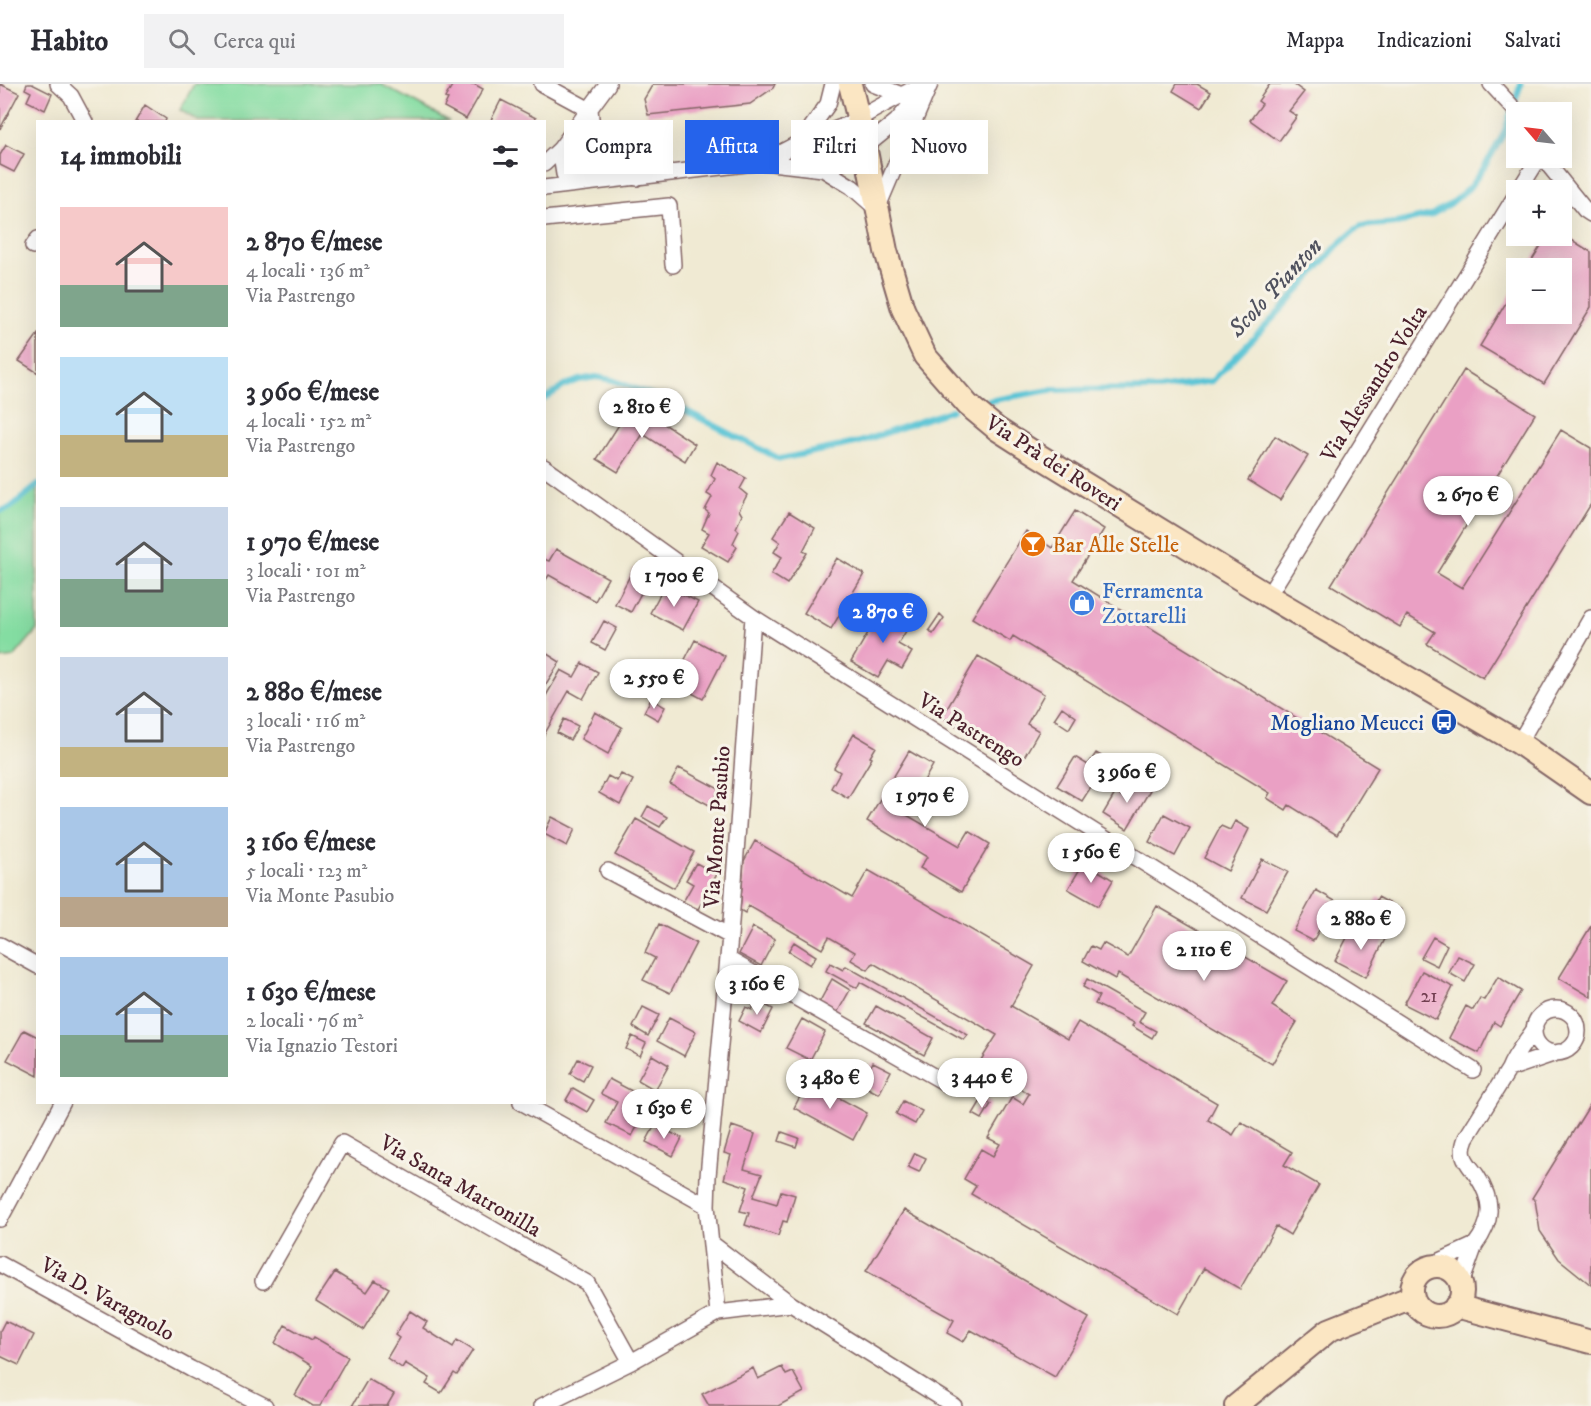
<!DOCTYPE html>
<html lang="it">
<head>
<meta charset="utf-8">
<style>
  :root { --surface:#fff; --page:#f2f2f3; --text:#2b2b33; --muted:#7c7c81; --line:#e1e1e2; --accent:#2563eb }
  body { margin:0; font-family:"IM FELL DW Pica",serif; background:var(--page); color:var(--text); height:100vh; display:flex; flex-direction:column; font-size:22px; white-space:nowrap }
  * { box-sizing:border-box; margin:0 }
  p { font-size:20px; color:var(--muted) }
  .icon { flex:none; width:33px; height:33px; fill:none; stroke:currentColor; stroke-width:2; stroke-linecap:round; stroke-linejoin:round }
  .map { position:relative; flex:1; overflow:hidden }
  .details { position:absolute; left:36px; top:36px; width:510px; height:984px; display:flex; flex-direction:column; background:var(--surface); border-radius:0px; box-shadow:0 6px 24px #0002 }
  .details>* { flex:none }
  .banner { position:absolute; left:564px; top:36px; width:570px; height:54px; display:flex; gap:12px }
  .needle { width:39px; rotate:298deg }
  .controls { position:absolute; left:1506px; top:18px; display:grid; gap:12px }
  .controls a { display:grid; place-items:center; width:66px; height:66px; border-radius:0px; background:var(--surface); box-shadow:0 6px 24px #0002; font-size:30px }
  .price { position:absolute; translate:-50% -51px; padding:0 14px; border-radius:21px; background:#fff; color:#222; font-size:20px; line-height:39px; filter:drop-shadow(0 2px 3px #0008) }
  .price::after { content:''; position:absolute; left:50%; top:36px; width:18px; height:14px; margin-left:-9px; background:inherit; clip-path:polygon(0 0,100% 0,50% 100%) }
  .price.active { background:var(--accent); color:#fff }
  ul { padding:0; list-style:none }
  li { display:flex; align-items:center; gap:18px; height:150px; padding:0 24px }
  li span { display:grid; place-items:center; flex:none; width:168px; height:120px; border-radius:0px; color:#555 }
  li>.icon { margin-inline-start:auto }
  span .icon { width:72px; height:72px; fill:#fffc; stroke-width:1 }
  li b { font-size:26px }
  h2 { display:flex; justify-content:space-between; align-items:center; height:72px; padding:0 24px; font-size:26px }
  .tag { padding:0 21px; border-radius:0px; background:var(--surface); box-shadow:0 6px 24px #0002; font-size:21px; line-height:54px }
  .tag.active { background:var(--accent); color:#fff }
  header { display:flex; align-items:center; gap:36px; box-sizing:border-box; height:84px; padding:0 30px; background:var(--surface); border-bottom:2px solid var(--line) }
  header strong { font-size:28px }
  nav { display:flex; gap:33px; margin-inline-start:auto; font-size:21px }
  .search { width:420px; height:54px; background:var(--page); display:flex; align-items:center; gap:15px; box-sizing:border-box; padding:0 21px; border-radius:0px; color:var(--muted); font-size:22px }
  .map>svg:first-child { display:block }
  .green { fill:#84dda2; stroke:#677e66; stroke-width:1.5 }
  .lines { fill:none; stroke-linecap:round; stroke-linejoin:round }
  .stream { stroke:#5ac4d5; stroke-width:6 }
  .building { fill:#eaa0c4 }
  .minor-casing { stroke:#846666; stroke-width:18 }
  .secondary-casing { stroke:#846666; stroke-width:26 }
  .minor { stroke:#fff; stroke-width:15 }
  .secondary { stroke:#fbe6c3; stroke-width:22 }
  .labels { text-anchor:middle; stroke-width:6; stroke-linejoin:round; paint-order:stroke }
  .number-label { font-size:20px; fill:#723f51 }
  .street-label { font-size:22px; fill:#4a1f2b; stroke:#f7f3e8 }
  .food-label { font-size:22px; fill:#c56008; stroke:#f7f3e8; text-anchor:start }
  .shop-label { font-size:22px; fill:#366cbe; stroke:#f7f3e8; text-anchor:start }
  .transit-label { font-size:22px; fill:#164399; stroke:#f7f3e8; text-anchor:end }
  .water-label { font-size:24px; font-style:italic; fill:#4f515e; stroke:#f7f3e8 }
</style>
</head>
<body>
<header>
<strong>Habito</strong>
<div class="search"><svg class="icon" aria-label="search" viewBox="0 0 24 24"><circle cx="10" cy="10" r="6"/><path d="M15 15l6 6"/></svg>Cerca qui</div>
<nav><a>Mappa</a><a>Indicazioni</a><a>Salvati</a></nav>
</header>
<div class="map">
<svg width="1591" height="1322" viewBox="0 0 1591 1322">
  <rect width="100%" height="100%" fill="#f7f3e8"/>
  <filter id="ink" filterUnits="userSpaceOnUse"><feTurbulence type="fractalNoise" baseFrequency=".0167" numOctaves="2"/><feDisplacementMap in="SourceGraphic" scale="12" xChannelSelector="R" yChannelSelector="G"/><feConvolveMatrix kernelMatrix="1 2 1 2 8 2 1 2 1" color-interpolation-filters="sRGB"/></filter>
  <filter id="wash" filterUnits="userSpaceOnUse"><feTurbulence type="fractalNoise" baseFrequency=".008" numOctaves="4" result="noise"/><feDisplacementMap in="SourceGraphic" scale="24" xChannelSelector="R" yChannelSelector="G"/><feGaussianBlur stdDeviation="1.35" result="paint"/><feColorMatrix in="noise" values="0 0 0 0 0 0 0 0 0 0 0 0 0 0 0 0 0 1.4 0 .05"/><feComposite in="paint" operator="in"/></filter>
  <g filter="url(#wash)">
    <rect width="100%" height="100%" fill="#f0ead3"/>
    <path class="green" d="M 194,0 L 381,0 L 449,37 L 198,37 L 180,26 Z
      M 37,401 L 37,546 L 14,573 L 0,575 L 0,427 L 10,424 Z"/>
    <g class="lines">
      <path class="stream" d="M 544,315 L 564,302 L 579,296 L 596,293 L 612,296 L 661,314 L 780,375 L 860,358 L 952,326
        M 988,317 L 1050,306 L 1159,305 L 1212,297 L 1282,225 L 1338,161 L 1355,146 L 1361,142 L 1397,139 L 1431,131 L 1450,120 L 1469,104 L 1485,82 L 1503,51 L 1521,0
        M 0,427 L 10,424 L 38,401"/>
    </g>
    <g id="blocks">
      <path class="building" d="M 0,0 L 19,9 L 0,45 Z
        M 27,0 L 32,0 L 52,10 L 45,26 L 27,17 L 31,8 L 25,5 Z
        M 453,0 L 474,0 L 483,5 L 466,35 L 444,23 L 448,15 L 445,14 Z
        M 653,0 L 775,0 L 773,4 L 750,20 L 648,31 L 644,15 Z
        M 1177,0 L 1197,0 L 1211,8 L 1201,24 L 1173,7 Z
        M 1270,0 L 1293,0 L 1304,8 L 1289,27 L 1297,32 L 1279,57 L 1250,36 L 1262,20 L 1258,17 Z
        M 501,16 L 536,34 L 534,38 L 490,38 Z
        M 145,21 L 166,35 L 165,38 L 135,38 Z
        M 6,61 L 24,70 L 14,88 L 0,81 L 0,71 Z
        M 1562,150 L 1591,168 L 1591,223 L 1544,300 L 1480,262 L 1516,202 L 1516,230 L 1562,230 L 1562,184 L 1527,184 L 1547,152 Z
        M 38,250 L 38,289 L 19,277 Z
        M 1464,286 L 1535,330 L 1437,489 L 1462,504 L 1561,346 L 1591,364 L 1591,420 L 1483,594 L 1427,560 L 1435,548 L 1407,531 L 1400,543 L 1331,501 Z
        M 629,325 L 639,332 L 643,326 L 695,360 L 685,377 L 643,350 L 618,388 L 597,375 Z
        M 1275,352 L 1308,372 L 1280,416 L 1248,396 Z
        M 717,378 L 746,394 L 740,405 L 747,411 L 739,426 L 742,431 L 736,444 L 739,447 L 733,459 L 737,463 L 728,478 L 701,462 L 709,449 L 702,445 L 709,429 L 705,426 L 712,413 L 707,410 L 715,395 L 711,391 Z
        M 1075,427 L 1104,445 L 1073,496 L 1378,684 L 1337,751 L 1289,721 L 1286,726 L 1267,714 L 1270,709 L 1013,552 L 1010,557 L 972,534 L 1026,447 L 1052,464 Z
        M 789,428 L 815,444 L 803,467 L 807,469 L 787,500 L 771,490 L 782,473 L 774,468 L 780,458 L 773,453 Z
        M 556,465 L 608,494 L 595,517 L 549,491 L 544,499 L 544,475 L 549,477 Z
        M 837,474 L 864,490 L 831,545 L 804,529 Z
        M 634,484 L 650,492 L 631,528 L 615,520 Z
        M 665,501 L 698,518 L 683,546 L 650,529 Z
        M 883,523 L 911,539 L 898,560 L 912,568 L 902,585 L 888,577 L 878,594 L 851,578 Z
        M 940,530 L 944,534 L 933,550 L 929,546 Z
        M 604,537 L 617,544 L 605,566 L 592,559 Z
        M 695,556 L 725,572 L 703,615 L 673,599 Z
        M 544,568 L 560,578 L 544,603 Z
        M 978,572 L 1044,610 L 1027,640 L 1039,647 L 1020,680 L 942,633 Z
        M 582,579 L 598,588 L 583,615 L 569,607 L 544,651 L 544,615 L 561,586 L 574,593 Z
        M 651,615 L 665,623 L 658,636 L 644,628 Z
        M 1062,623 L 1076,633 L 1069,645 L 1054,635 Z
        M 595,628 L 622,643 L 608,670 L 581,655 Z
        M 564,635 L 578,642 L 570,656 L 557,649 Z
        M 854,650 L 876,663 L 870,673 L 872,674 L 848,714 L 831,704 L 840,688 L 834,684 Z
        M 909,667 L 933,681 L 905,730 L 960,762 L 969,747 L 990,760 L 961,808 L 920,784 L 927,773 L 867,737 Z
        M 1096,669 L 1108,676 L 1082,717 L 1057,702 L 1075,673 L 1088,681 Z
        M 679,684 L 719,705 L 711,722 L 670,700 Z
        M 621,690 L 633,696 L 620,721 L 599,709 L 608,692 L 617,697 Z
        M 1131,695 L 1150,706 L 1127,745 L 1103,730 L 1116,708 L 1121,712 Z
        M 648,722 L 667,733 L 660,743 L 642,733 Z
        M 1164,730 L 1190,744 L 1175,772 L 1149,758 Z
        M 552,733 L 575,745 L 567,762 L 544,750 Z
        M 636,735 L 694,768 L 674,804 L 615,771 Z
        M 1235,737 L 1249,745 L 1228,787 L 1204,774 L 1221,742 L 1230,746 Z
        M 755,757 L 852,814 L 868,786 L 1034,882 L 1011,922 L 1068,955 L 1078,938 L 1217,1019 L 1208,1036 L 1233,1051 L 1241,1038 L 1292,1068 L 1284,1081 L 1319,1101 L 1290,1151 L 1276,1142 L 1240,1205 L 1204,1184 L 1178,1230 L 971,1110 L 976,1102 L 964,1095 L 981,1065 L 993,1072 L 1000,1060 L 988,1054 L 1012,1013 L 1023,1020 L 1029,1010 L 1001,993 L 995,1003 L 972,990 L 997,951 L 873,879 L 868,886 L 851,876 L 855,868 L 829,853 L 822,865 L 749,822 L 745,829 L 740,826 L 744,777 Z
        M 1262,775 L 1288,788 L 1266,826 L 1242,814 Z
        M 1084,778 L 1113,796 L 1098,822 L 1068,805 Z
        M 696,779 L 717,790 L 698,825 L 683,818 L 693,800 L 686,796 Z
        M 1316,806 L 1335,817 L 1313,857 L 1294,847 Z
        M 1378,813 L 1402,826 L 1391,845 L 1368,832 Z
        M 1157,822 L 1287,897 L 1272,922 L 1297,938 L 1272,980 L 1118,890 L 1115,895 L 1083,877 L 1091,862 L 1099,866 L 1103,859 L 1128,873 Z
        M 659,840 L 696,859 L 670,909 L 643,896 L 655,874 L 645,869 Z
        M 1591,842 L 1591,913 L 1559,894 Z
        M 753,843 L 775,855 L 761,882 L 739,870 Z
        M 1372,843 L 1387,851 L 1366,893 L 1335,877 L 1350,848 L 1365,856 Z
        M 1433,853 L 1447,861 L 1437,882 L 1421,874 Z
        M 794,858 L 816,872 L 810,881 L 788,867 Z
        M 1458,872 L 1475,880 L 1465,898 L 1449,889 Z
        M 830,879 L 843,886 L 846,882 L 968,951 L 964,956 L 860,898 L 857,904 L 826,887 Z
        M 1422,887 L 1453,903 L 1436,936 L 1404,920 Z
        M 1498,893 L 1521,907 L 1500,942 L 1494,938 L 1479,969 L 1449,954 L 1466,922 L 1473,926 L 1480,914 L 1484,916 Z
        M 832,895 L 850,906 L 837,929 L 819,919 Z
        M 1087,895 L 1145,928 L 1139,938 L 1156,947 L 1152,954 L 1132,942 L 1134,939 L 1095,920 L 1099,912 L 1083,903 Z
        M 756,916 L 773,925 L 761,949 L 739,937 L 746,923 L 752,926 Z
        M 876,922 L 933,954 L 924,971 L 866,939 Z
        M 643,923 L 659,931 L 648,952 L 633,943 Z
        M 669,934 L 696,948 L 684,972 L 657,957 Z
        M 802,935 L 825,948 L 810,976 L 786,964 Z
        M 24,946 L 38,953 L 38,992 L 7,976 Z
        M 632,952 L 646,959 L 640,972 L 626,965 Z
        M 652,971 L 669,981 L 655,1006 L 638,996 Z
        M 578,975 L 591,981 L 583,997 L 570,990 Z
        M 873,978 L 891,987 L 879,1010 L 854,997 L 861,984 L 868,988 Z
        M 833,986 L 848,995 L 844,1003 L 828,995 Z
        M 609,995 L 651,1017 L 632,1052 L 606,1039 L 617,1018 L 601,1010 Z
        M 808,997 L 867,1029 L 853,1056 L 794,1024 Z
        M 573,1004 L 594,1016 L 587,1028 L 566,1016 Z
        M 982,1015 L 991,1020 L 982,1035 L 973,1030 Z
        M 903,1017 L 922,1027 L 915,1040 L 896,1030 Z
        M 1591,1019 L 1591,1201 L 1559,1175 L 1540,1147 L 1535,1116 L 1532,1114 Z
        M 655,1041 L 682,1054 L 673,1072 L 646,1058 Z
        M 732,1042 L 755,1050 L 744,1085 L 762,1090 L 753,1113 L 777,1120 L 781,1107 L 795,1111 L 787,1138 L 783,1137 L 778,1152 L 745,1141 L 749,1129 L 740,1127 L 748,1103 L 724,1095 L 731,1071 L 724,1069 Z
        M 782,1048 L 799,1054 L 796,1063 L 779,1057 Z
        M 915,1069 L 926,1074 L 919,1088 L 908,1083 Z
        M 904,1126 L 1089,1234 L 1055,1293 L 971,1246 L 963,1258 L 947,1249 L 954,1236 L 866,1187 Z
        M 335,1188 L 367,1208 L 375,1196 L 389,1204 L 363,1246 L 316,1217 Z
        M 410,1227 L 427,1238 L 423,1244 L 453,1263 L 457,1256 L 473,1266 L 457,1291 L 454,1289 L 441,1309 L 426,1300 L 430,1294 L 405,1279 L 402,1284 L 387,1274 L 399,1254 L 395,1251 Z
        M 5,1237 L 34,1251 L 19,1281 L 0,1272 L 0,1247 Z
        M 285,1241 L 312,1256 L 314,1253 L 348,1273 L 320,1322 L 313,1322 L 295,1311 L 312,1282 L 275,1259 Z
        M 782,1283 L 786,1291 L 793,1288 L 804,1308 L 778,1322 L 709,1322 L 702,1310 L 753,1284 L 758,1295 Z
        M 368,1295 L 394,1310 L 387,1322 L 352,1322 Z"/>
    </g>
  </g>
  <g filter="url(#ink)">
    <use href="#blocks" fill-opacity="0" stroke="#846666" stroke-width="1.5"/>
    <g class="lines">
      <g class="minor-casing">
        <path id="minor" d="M 58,0 L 71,12 L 85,38
          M 542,0 L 590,26
          M 873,0 L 899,10
          M 1491,0 L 1517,28
          M 593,50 L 609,77 L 637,94
          M 801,58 C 820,51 840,45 858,35 C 881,22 901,10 925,0
          M 560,65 L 564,90 L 572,100 L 593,50 L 590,26
          M 1543,74 L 1585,126 L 1591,130
          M 763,78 L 801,58 L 828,20 L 833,0
          M 544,80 L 560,65 L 608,0
          M 823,85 L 849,76 L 897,37 L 921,9
          M 544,104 L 763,78 L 823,85 L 852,103 L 877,125 L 930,0
          M 1519,106 L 1539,74
          M 544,135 L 669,122 L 673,181
          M 33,162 L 38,155
          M 544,383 L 753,533 L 730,852 L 708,1092 L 707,1122 L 718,1229
          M 1268,512 L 1516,111
          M 753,533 L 1473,986
          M 1519,659 L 1591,534
          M 608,787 L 730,852
          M 0,861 L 38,882
          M 728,875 L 949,1001
          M1534 947a22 22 0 1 1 44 0a22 22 0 1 1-44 0Z
          M 1535,944 C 1526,958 1515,969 1509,985 L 1559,968
          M 521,1018 L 707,1122
          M 0,1135 L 63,1018
          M 711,1159 L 791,1220
          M 1475,1161 C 1493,1137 1494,1118 1477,1092 C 1473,1086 1466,1079 1464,1072 C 1462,1066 1464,1059 1466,1054 L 1509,985
          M 0,1180 L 191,1285 L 265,1322
          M 1427,1183 L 1475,1161 L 1461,1200
          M 263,1197 L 342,1059 L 587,1199 L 631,1278
          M 542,1322 L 631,1278 L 718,1229 L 791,1220 L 954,1322"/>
      </g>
      <g class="secondary-casing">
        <path id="secondary" d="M 850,0 L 865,62 L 886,167 L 903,225 L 925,272 L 968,321 L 997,345 L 1036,370 L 1268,512 L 1519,659 L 1591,709
          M1412 1207a25 25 0 1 1 50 0a25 25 0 1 1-50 0Z
          M 1456,1222 L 1591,1258
          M 1236,1322 L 1329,1246 L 1412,1213"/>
      </g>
      <use href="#minor" class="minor"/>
      <use href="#secondary" class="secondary"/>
    </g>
  </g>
  <defs>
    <g id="bar-disc" transform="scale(1.35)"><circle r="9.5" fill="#e8710a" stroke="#f7f3e8"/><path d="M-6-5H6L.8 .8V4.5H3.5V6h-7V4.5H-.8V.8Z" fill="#fff"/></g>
    <g id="shop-disc" transform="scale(1.35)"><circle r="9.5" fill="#3f7fe0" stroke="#f7f3e8"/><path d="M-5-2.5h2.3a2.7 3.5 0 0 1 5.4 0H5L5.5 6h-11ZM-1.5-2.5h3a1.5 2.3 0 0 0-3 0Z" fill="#fff"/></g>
    <g id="bus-disc" transform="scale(1.35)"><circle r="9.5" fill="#1a4fb4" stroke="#f7f3e8"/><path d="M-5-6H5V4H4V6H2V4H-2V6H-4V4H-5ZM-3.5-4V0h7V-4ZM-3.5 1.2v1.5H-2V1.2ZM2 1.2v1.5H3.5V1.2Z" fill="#fff"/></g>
  </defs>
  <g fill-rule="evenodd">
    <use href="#bar-disc" x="1033" y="460"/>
    <use href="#shop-disc" x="1082" y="519"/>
    <use href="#bus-disc" x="1444" y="638"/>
  </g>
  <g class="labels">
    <g class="number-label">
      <text x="1429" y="918">21</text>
    </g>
    <g class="street-label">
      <text transform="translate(1373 299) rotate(-58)" y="8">Via Alessandro Volta</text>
      <text transform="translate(1054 378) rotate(33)" y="8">Via Prà dei Roveri</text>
      <text transform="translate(972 645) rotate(32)" y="8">Via Pastrengo</text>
      <text transform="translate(716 743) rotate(-86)" y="8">Via Monte Pasubio</text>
      <text transform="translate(461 1101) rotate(30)" y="8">Via Santa Matronilla</text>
      <text transform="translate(108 1214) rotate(29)" y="8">Via D. Varagnolo</text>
    </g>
    <g class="food-label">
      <text x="1052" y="468">Bar Alle Stelle</text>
    </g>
    <g class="shop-label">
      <text x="1102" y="514">Ferramenta<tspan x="1102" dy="25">Zottarelli</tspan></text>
    </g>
    <g class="transit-label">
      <text x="1424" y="646">Mogliano Meucci</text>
    </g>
    <g class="water-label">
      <text transform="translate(1275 203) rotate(-47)" y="8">Scolo Pianton</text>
    </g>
  </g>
</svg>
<div class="controls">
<a><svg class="needle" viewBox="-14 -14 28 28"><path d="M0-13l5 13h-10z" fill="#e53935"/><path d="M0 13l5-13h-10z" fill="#7c7c81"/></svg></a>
<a>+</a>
<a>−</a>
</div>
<b class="price" style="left:642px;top:355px">2 810 €</b>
<b class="price" style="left:1468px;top:443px">2 670 €</b>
<b class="price" style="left:674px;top:524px">1 700 €</b>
<b class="price active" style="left:883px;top:560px">2 870 €</b>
<b class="price" style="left:654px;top:626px">2 550 €</b>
<b class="price" style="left:1127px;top:720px">3 960 €</b>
<b class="price" style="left:925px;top:744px">1 970 €</b>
<b class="price" style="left:1091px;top:800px">1 560 €</b>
<b class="price" style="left:1361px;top:867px">2 880 €</b>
<b class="price" style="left:1204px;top:898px">2 110 €</b>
<b class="price" style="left:757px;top:932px">3 160 €</b>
<b class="price" style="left:982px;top:1025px">3 440 €</b>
<b class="price" style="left:830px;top:1026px">3 480 €</b>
<b class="price" style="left:664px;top:1056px">1 630 €</b>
<div class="banner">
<a class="tag">Compra</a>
<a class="tag active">Affitta</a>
<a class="tag">Filtri</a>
<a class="tag">Nuovo</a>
</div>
<section class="details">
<h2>14 immobili<svg class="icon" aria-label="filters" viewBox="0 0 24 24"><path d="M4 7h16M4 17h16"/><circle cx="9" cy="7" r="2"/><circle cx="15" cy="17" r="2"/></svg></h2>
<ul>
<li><span style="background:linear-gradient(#f6c9c9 65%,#7fa58c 0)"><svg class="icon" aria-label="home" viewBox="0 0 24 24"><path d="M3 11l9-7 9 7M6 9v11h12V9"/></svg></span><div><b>2 870 €/mese</b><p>4 locali · 136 m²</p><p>Via Pastrengo</p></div></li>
<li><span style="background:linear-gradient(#bfe0f5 65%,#c2b280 0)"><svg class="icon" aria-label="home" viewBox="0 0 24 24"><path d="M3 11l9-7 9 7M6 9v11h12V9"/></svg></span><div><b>3 960 €/mese</b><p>4 locali · 152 m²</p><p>Via Pastrengo</p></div></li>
<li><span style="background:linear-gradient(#c9d6e8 60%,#7fa58c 0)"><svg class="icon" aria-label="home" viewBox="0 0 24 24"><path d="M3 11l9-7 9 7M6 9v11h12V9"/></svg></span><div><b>1 970 €/mese</b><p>3 locali · 101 m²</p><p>Via Pastrengo</p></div></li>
<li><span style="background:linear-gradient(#c9d6e8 75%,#c2b280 0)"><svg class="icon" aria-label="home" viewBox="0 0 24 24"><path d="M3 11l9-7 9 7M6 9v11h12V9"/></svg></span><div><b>2 880 €/mese</b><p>3 locali · 116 m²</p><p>Via Pastrengo</p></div></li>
<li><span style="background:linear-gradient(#a9c7e8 75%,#b9a48a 0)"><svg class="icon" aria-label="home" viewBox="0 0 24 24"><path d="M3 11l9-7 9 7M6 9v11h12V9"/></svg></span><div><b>3 160 €/mese</b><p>5 locali · 123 m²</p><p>Via Monte Pasubio</p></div></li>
<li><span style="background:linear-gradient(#a9c7e8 65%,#7fa58c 0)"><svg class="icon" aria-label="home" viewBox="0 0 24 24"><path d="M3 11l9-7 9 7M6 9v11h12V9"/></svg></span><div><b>1 630 €/mese</b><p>2 locali · 76 m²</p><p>Via Ignazio Testori</p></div></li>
</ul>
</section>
</div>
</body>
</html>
